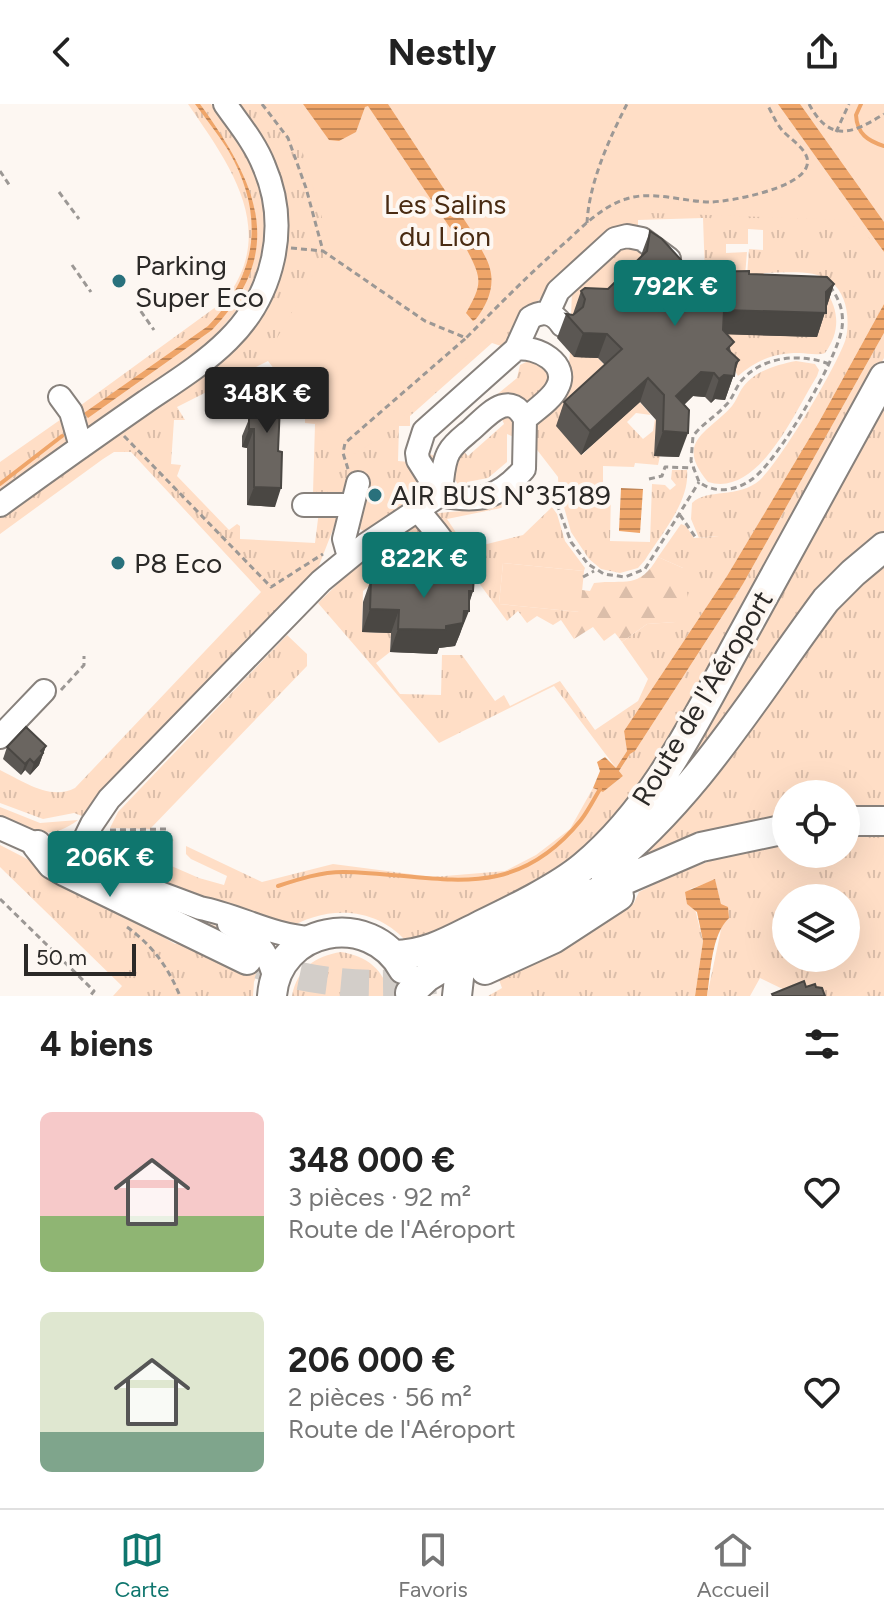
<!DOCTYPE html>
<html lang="fr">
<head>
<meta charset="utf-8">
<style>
  :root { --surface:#fff; --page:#f6f6f6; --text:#222; --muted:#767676; --line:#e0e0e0; --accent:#0f766e }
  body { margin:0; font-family:Figtree,sans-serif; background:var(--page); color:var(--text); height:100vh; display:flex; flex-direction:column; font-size:30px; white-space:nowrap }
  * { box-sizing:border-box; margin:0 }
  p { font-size:26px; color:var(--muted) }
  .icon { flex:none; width:44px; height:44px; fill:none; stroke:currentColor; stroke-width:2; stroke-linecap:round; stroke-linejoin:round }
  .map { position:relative; height:892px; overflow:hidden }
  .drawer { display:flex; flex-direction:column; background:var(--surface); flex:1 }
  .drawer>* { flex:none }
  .buttons { position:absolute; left:772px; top:676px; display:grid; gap:16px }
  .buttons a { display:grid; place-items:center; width:88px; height:88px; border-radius:50%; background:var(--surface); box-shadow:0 8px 32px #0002; font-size:40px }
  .scale { position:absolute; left:24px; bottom:20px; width:112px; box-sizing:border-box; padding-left:8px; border:4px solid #2b2927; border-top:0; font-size:22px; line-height:28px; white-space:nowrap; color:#2b2927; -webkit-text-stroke:6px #fdf7f2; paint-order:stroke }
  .price { position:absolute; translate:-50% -68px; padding:0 18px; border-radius:8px; background:var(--accent); color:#fff; font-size:26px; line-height:52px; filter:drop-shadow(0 2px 4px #0008) }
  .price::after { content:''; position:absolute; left:50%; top:48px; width:24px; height:18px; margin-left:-12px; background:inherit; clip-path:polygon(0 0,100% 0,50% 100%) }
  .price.on { background:#222; color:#fff }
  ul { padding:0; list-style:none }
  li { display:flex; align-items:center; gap:24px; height:200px; padding:0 40px }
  li span { display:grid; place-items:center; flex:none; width:224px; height:160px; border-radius:12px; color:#555 }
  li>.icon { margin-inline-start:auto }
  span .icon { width:96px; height:96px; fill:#fffc; stroke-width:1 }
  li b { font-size:34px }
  h2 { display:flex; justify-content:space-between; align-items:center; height:96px; padding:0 40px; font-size:34px }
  header { display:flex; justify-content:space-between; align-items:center; height:104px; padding:0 40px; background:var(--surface); font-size:36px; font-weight:700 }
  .tab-bar { display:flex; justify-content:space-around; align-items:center; height:112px; border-top:2px solid var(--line); background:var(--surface); font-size:22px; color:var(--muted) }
  .tab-bar a { display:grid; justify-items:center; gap:4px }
  .tab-bar .on { color:var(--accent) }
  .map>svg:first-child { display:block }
  .grass { fill:url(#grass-tufts); fill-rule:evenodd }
  .forest { fill:url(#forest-firs) }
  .park { fill:#ffdec6 }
  .water { fill:url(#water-rules) }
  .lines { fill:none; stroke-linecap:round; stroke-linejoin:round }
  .stream { stroke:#efa569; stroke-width:4 }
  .major-tunnel { stroke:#d3cec9; stroke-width:28; stroke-dasharray:28 14; stroke-linecap:butt }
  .minor-casing { stroke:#87817c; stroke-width:26 }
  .major-casing { stroke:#87817c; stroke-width:32 }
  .path { stroke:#9c9895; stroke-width:3; stroke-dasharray:6 4; stroke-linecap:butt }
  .minor { stroke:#fff; stroke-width:22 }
  .major { stroke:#fff; stroke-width:28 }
  .wall { fill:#5b5753 }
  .shaded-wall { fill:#4a4743 }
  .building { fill:#6a6560; stroke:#4a4743; stroke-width:2 }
  .poi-dot { fill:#29717c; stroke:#fdf7f2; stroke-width:3 }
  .labels { text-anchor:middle; stroke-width:8; stroke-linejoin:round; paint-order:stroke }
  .park-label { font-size:28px; fill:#492b12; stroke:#fdf7f2 }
  .poi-label { font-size:28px; fill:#2b2927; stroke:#fdf7f2; text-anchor:start }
  .street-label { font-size:28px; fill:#2b2927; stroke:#fdf7f2 }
</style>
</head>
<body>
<header><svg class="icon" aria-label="back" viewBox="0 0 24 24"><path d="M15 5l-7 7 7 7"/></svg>Nestly<svg class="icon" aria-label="share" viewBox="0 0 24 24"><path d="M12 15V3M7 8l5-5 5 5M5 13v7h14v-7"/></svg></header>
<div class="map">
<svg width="884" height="892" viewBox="0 0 884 892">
  <defs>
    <pattern id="grass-tufts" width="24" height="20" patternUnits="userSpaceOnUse" patternTransform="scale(2)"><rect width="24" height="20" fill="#ffdec6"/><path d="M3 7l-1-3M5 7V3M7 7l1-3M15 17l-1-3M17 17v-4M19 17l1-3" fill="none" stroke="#dbbeaa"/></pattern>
    <pattern id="forest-firs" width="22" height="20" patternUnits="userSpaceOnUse" patternTransform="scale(2)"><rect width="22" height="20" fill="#ffdec6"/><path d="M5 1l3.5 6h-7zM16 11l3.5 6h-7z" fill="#dbbeaa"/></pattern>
    <pattern id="water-rules" width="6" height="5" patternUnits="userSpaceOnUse" patternTransform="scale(2)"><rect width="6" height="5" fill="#efa569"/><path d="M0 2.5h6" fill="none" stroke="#c28656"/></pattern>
  </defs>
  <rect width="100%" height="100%" fill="#fdf7f2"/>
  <path class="grass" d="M 188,0 L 211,0 C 231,28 253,56 262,90 C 291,207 165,271 86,328 L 77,304 L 224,197 C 280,127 229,60 188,0 Z
    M 238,0 L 303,0 L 483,206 L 778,0 L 884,148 L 884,200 L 819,318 L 727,472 L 624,627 L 627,647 L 616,664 L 554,582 L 439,639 L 318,499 L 353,465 L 373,450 L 372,447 L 382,446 L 398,473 L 395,473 L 389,465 L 363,487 L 362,528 L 391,529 L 390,548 L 376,559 L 400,590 L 441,591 L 442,551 L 462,551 L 495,597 L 504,591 L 510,602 L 560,577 L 595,626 L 638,597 L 648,575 L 622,538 L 647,520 L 675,518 L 683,464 L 658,453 L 681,420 L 686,422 L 694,434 L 682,435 L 719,432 L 699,434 L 691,415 L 692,399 C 707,384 738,395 760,376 C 781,356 838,261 846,234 C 850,215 847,189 830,177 C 814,165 784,169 764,169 L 763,173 L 747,172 L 749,145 L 763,146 L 763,126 L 748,125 L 748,140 L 726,140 L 726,149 L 747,148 L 745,172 L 705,171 L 703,114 L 638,116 L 638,127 L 615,125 L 514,219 L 515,229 L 504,243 L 492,239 L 410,312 L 410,322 L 399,322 L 398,357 L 409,358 L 427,385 L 425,395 L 420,389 L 419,395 L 368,428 C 351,426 351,404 348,390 L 309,390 L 313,389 L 315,320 L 305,319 L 305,305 L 268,257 L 177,303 L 185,316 L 174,316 L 171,360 L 181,361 L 177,372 L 229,426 L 237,420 L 240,422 L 240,435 L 315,439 L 319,407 L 339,410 L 318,464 L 309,477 L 82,712 L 74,709 L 43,715 L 0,699 L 0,666 C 23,677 50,697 75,684 L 261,488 L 131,348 L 114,348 L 103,355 L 0,430 L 0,410 L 225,254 C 282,206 305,127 275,57 C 266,36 251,18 238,0 Z
    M 634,142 L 641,148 L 639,171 L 571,213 L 572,187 L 618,145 Z
    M 825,186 C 840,206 840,229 825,249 C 816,252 808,249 799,249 C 773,249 757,256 738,272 L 713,230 Z
    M 884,229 L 884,254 L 663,649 L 600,734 L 551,776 L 409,841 C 379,802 326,800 286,826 L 122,765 L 113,754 L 108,730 L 155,727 L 174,736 C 163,748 149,737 135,732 L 130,744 L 199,774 L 224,781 L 227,772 L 191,755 L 186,750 L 186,742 L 262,778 L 333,760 L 433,773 L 505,767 L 536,751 L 570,725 L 593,684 L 603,688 L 623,672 L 619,667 L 630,650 L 635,647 L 743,480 Z
    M 570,248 L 598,254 L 616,273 L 582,351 L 638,296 L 651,311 L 636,309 L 627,318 L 643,335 L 653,327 L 655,315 L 665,326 L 654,351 L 660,352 L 658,361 L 635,359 L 634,363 L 603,362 L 603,380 L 611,385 L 610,437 L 650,438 L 652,380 L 665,381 L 670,386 L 676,381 L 671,375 L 672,366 L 687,366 C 690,398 661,430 645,456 L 638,464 L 620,469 L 601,465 L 589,455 L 571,428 L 564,403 L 559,394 L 558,373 L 531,338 L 531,319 L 567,281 Z
    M 530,256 C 541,261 550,267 553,280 L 527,300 L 515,297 L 436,368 L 424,348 L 435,352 L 441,337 L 517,274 L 520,261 Z
    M 796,257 L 815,260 L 819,266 L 817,272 C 795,307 759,394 708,378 C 674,337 708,329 732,302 C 736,297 738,291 741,286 C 753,267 776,261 796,257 Z
    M 884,290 L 884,428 L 878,431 L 692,663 L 645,706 Z
    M 499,308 L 513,309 L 519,335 L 507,330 L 507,358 L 488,374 L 467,378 L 465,386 L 459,382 L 452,371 L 459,342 L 468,352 L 504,320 Z
    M 67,311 L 68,340 L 0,388 L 0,358 Z
    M 532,370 L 532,375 L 501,404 L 447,415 L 467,445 L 523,431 L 552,403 L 557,410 L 565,437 L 585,464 L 584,467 L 503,459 L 499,500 L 580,508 L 574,535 L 561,516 L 553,521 L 537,512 L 527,519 L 518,507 L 507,517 L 434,418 L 434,410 C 453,406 479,409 497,400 C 510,394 522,379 532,370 Z
    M 412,421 L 416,421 L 447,456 L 446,471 L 418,471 L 395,434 Z
    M 884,456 L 884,708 L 846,708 L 846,690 L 786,690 L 786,715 L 586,783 L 829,508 Z
    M 287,531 L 307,550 L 307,562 L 150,725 L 110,724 L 118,708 Z
    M 0,703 L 40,719 L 78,716 C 47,739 31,726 0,712 Z
    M 846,729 L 884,729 L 884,892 L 797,892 L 760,874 L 750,892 L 707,892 L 722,821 L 721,800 L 715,776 L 690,785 L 703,837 L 695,892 L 488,892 L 502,884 L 498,873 L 614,811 L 634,799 L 639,788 L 675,770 L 724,752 L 786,736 L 786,750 L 846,750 ZM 786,794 L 846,794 L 846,854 L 786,854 Z
    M 0,741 L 153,820 L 155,828 L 175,840 L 184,838 L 242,869 L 251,849 L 185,818 L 190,812 L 229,827 L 262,857 L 254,878 L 253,892 L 113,892 L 122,882 L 0,763 Z
    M 341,848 C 366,852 385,865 389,892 L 292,892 C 297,865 315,852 341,848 Z"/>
  <path class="forest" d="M 658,453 L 683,464 L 689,501 L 675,518 L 647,520 L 622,538 L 615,529 L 604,537 L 593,523 L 574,535 L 582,486 L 590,487 L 594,479 C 625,475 639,486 658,453 Z"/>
  <path class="park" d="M 276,0 L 884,0 L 884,145 L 845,116 L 625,108 L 381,333 L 355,350 L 330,344 L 314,313 L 268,250 L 330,141 L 297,29 Z
    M 503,459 L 584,467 L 580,508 L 499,500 Z"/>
  <path class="water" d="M 195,0 L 200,0 C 256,78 289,146 212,226 L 88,314 L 84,309 L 208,222 C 259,170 265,109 228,46 C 218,30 206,15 195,0 Z
    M 303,0 L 388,0 L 477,135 C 480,145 488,155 490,165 C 495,183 487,201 476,215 L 473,217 L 466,209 C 483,179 482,175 466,144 L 463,143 L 368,2 L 365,3 L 356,28 L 339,37 L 329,36 Z
    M 778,0 L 800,0 L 884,118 L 884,148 Z
    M 884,200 L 884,229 L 743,480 L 635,647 L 630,650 L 619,667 L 623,672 L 603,688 L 593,684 L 600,667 L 597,658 L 605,653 L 616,664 L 627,647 L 624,627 L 727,472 L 819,318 Z
    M 621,384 L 643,385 L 640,429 L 619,427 Z
    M 715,775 L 721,800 L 728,803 L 729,814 C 711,831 711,868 707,892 L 695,892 L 703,837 L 697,808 L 687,800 L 685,788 Z"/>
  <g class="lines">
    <path class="stream" d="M 861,0 L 856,11 C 857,30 868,37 884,42
      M 0,380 L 62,332
      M 278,782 C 299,775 321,768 343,768 C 437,769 510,804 581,716 C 588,707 594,695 600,685"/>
    <path class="major-tunnel" d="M 259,861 C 315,880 377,884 435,876"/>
    <g class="minor-casing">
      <path id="minor" d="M 548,209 L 558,187 L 615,135 L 627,132 L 642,135 L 669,155
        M 516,245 C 536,241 571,260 557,284 C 551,296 535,306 525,315 L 524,365 C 498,395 478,399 440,391 L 418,356 L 417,349 L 424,327 L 516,245 L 530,214 C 542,206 554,208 562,221
        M 60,293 L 71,308 L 81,343
        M 0,401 C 48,366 96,332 145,298 C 173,279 204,260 228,236 C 274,191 290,122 264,62 C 255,39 239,20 225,0
        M 304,401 L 352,401
        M 381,431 L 411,474 C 423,481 438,483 450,476 C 464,453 432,425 419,407
        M 349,453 L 344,435 L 358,379
        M 0,633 L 44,587
        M 0,724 L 74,757 L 200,804 C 238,811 271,832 311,834
        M 74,757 L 92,720 L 109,695 L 321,477 L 365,441 L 440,391 C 443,378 442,360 449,348 C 454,339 464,332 471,326 C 488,311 509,285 525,315
        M 229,820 C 256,835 268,845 275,876"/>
    </g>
    <g class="major-casing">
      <path id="major" d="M 846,717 L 884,717
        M 37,741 L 52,760 L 66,768 L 247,856
        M 603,766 C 696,693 756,590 826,496 L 853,469 L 884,443
        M 394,851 C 426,851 451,836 479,822 C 510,807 558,784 584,762 C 657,701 699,609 744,528 C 791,443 837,358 884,273
        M 485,866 L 553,835 L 619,792
        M 410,889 L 427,873 L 445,862 L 548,809 L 701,743 L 786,725
        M 272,892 C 277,823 370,805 403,865
        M 457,892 L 460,865 L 468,850"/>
    </g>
    <path class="path" d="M 262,0 L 288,34 L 306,84 L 323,147 L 425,217 L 466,234 C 499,201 531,168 567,137 C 584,121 603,102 626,95 C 652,86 684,98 711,98 C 733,97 796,85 806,64 C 814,48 789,35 782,26 C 776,19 772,9 767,0
      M 809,0 C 830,39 852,30 884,10
      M 836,28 L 849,0
      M 0,67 L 10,82
      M 59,88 L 79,115
      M 587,119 C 589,79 609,35 627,0
      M 291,144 L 323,147
      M 72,161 L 91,188
      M 135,199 L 154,226
      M 829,260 C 801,249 763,252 742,276 C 735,284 733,295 725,302 C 715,313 702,320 693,332 L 691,357 L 699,378 C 715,390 735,387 751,376 C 777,359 837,256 842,224 C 844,209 840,196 831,184
      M 124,332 L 271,483 L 323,450
      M 348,365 L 343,349 L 345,339 L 466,234
      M 649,375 L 662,372 L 665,363 L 693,364
      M 542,387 L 557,400 L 571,438 L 588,460 L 604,470 L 625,473 L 645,465 L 699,378
      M 680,411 L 696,434
      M 583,473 L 594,467
      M 61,586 L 84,561 L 84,552
      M 110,726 L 166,725
      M 0,795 L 94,887 L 90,892
      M 127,823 C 153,842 168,863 180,892"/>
    <use href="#minor" class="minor"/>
    <use href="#major" class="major"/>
  </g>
  <path class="wall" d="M 650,127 L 692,168 L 749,170 L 834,180 L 817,233 L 727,230 L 735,267 L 725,296 L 715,295 L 711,299 L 705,293 L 693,292 L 684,301 L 679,353 L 654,352 L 656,316 L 640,298 L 581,351 L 556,322 L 564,298 L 605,261 L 598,254 L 574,253 L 557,234 L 566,210 L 573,210 L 581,187 L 608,185 L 640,154 Z
    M 256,277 L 275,403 L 247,401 L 247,344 L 242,343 L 242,332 L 249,315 L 249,296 Z
    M 415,467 L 473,487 L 460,530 L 455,542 L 439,544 L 437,550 L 390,548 L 391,529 L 362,528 L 363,498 L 371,475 L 412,476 Z
    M 46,642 L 39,661 L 30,671 L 25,666 L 21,671 L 3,655 L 7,643 Z"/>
  <path class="shaded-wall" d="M 834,180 L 817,233 L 715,230 L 724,206 L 826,188 Z
    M 583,229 L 607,230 L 598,254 L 574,253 Z
    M 739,256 L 725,296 L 715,295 L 711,299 L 719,275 Z
    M 701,268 L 714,269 L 705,293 L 693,292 L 667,317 L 676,292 Z
    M 648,274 L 640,298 L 581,351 L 590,327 Z
    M 249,325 L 254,325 L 247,344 L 242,343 Z
    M 663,327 L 688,329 L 679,353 L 654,352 Z
    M 254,383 L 281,384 L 275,403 L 247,401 Z
    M 469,487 L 473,487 L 466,507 L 469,507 L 455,542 L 439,544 L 437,550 L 390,548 L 398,525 L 446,522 Z
    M 370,505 L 399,506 L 391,529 L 362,528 Z
    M 46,642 L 39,661 L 30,671 L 34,659 Z
    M 30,655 L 25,666 L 21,671 L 25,660 Z"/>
  <path class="building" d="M 650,127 L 662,135 L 692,168 L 749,167 L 749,170 L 827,173 L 834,180 L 826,188 L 826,209 L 724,206 L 723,226 L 734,238 L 727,245 L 739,256 L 736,259 L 734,272 L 724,271 L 719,275 L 714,269 L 701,268 L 676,292 L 689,306 L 688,329 L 663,327 L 664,291 L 648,274 L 590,327 L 564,298 L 622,245 L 607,230 L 583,229 L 566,210 L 573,211 L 583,203 L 585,195 L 581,187 L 585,184 L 608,185 L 647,147 Z
    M 256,277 L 281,278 L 278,347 L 282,348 L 281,384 L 254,383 L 254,325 L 249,325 L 249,313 L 255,313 Z
    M 415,467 L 437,471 L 474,472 L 473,487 L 469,487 L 469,507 L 464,507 L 463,519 L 446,522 L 446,526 L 398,525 L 399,506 L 370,505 L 371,475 L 415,476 Z
    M 26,623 L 46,642 L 41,647 L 43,649 L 34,659 L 30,655 L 25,660 L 7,643 Z
    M 804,877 L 806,883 L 815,880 L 816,883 L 822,884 L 825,892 L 773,892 L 772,890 Z"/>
  <g class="poi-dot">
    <circle cx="119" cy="177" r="8"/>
    <circle cx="375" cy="391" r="8"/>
    <circle cx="118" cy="459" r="8"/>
  </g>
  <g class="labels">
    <g class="park-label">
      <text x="445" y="110">Les Salins<tspan x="445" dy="32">du Lion</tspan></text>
    </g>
    <g class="poi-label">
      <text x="135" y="171">Parking<tspan x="135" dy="32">Super Eco</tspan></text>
      <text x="391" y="401">AIR BUS N°35189</text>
      <text x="134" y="469">P8 Eco</text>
    </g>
    <g class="street-label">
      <text transform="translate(702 594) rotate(-59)" y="10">Route de l'Aéroport</text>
    </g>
  </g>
</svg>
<div class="buttons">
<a><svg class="icon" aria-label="locate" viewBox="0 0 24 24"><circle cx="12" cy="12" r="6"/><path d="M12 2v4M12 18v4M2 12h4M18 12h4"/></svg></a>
<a><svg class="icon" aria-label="layers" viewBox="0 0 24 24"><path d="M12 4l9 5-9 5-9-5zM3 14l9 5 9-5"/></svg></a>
</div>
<div class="scale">50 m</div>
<b class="price" style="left:675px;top:224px">792K €</b>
<b class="price on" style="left:267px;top:331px">348K €</b>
<b class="price" style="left:424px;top:496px">822K €</b>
<b class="price" style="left:110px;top:795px">206K €</b>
</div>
<section class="drawer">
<h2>4 biens<svg class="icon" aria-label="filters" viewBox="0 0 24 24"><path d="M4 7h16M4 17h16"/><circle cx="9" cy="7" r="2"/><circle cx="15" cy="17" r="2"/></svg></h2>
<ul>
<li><span style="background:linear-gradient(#f6c9c9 65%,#8fb573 0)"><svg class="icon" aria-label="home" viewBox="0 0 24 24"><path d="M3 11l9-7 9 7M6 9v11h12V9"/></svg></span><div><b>348 000 €</b><p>3 pièces · 92 m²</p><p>Route de l'Aéroport</p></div><svg class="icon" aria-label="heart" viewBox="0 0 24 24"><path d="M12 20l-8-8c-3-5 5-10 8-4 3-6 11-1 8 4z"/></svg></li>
<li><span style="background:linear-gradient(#dfe7d0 75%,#7fa58c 0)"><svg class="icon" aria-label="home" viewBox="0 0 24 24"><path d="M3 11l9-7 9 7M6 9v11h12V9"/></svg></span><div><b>206 000 €</b><p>2 pièces · 56 m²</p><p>Route de l'Aéroport</p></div><svg class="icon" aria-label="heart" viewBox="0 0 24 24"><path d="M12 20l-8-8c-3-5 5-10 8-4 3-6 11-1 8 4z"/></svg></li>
</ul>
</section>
<nav class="tab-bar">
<a class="on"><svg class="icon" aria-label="map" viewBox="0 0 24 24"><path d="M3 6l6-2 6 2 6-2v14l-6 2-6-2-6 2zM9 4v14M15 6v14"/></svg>Carte</a>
<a><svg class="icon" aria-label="saved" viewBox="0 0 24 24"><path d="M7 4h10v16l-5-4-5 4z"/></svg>Favoris</a>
<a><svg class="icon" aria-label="home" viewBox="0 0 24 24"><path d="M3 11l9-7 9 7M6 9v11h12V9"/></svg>Accueil</a>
</nav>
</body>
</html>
